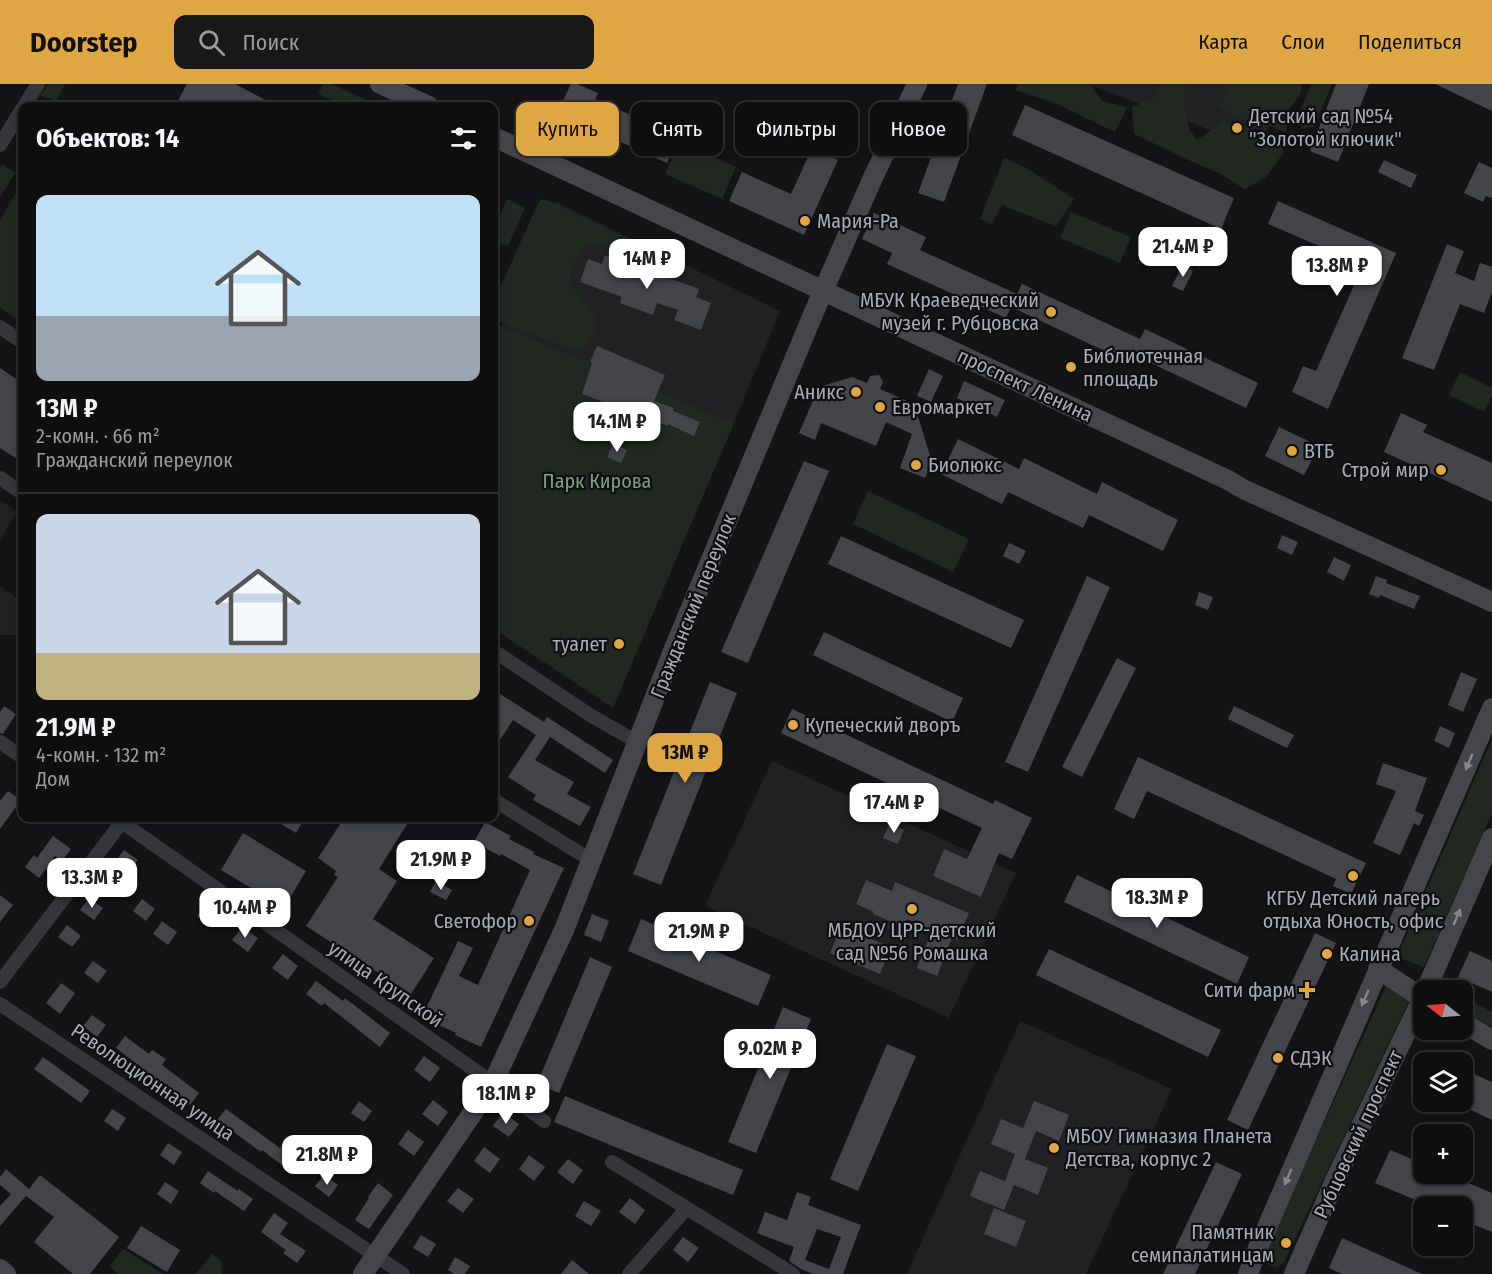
<!DOCTYPE html>
<html lang="ru">
<head>
<meta charset="utf-8">
<style>
  :root { --surface:#0f0f10; --page:#181819; --text:#f1f3f6; --muted:#9b9c9f; --line:#2f2f30; --accent:#dea744 }
  body { margin:0; font-family:"Fira Sans Condensed",sans-serif; background:var(--page); color:var(--text); height:100vh; display:flex; flex-direction:column; font-size:22px; white-space:nowrap }
  * { box-sizing:border-box; margin:0 }
  p { font-size:20px; color:var(--muted) }
  .icon { flex:none; width:33px; height:33px; fill:none; stroke:currentColor; stroke-width:2; stroke-linecap:round; stroke-linejoin:round }
  .map { position:relative; flex:1; overflow:hidden }
  .details { position:absolute; left:18px; top:18px; width:480px; height:720px; display:flex; flex-direction:column; background:var(--surface); border-radius:12px; box-shadow:0 3px 9px #0003,0 0 0 2px var(--line) }
  .details>* { flex:none }
  .top-card { position:absolute; left:516px; top:18px; width:570px; height:54px; display:flex; gap:12px }
  .needle { width:39px; rotate:287deg }
  .tools { position:absolute; left:1413px; top:896px; display:grid; gap:12px }
  .tools a { display:grid; place-items:center; width:60px; height:60px; border-radius:12px; background:var(--surface); box-shadow:0 3px 9px #0003,0 0 0 2px var(--line); font-size:30px }
  .price { position:absolute; translate:-50% -51px; padding:0 14px; border-radius:12px; background:#fff; color:#222; font-size:20px; line-height:39px; filter:drop-shadow(0 2px 3px #0008) }
  .price::after { content:''; position:absolute; left:50%; top:36px; width:18px; height:14px; margin-left:-9px; background:inherit; clip-path:polygon(0 0,100% 0,50% 100%) }
  .price.active { background:var(--accent); color:#111 }
  ul { padding:0; list-style:none }
  li { display:grid; align-content:center; gap:12px; height:318px; padding:0 18px }
  li+li { border-top:2px solid var(--line) }
  li span { display:grid; place-items:center; height:186px; border-radius:12px; color:#555 }
  li>.icon { margin-inline-start:auto }
  span .icon { width:108px; height:108px; fill:#fffc; stroke-width:1 }
  li b { font-size:26px }
  h2 { display:flex; justify-content:space-between; align-items:center; height:72px; padding:0 18px; font-size:26px }
  .tag { padding:0 21px; border-radius:12px; background:var(--surface); box-shadow:0 3px 9px #0003,0 0 0 2px var(--line); font-size:21px; line-height:54px }
  .tag.active { background:var(--accent); color:#111 }
  header { display:flex; align-items:center; gap:36px; box-sizing:border-box; height:84px; padding:0 30px; background:var(--accent); color:#111 }
  header strong { font-size:28px }
  nav { display:flex; gap:33px; margin-inline-start:auto; font-size:21px }
  .search { width:420px; height:54px; background:var(--page); display:flex; align-items:center; gap:15px; box-sizing:border-box; padding:0 21px; border-radius:12px; color:var(--muted); font-size:22px }
  .map>svg:first-child { display:block }
  .built { fill:#212123 }
  .green { fill:#212822 }
  .building { fill:#434549; fill-rule:evenodd }
  .lines { fill:none; stroke-linecap:round; stroke-linejoin:round }
  .street { stroke:#36373a; stroke-width:14 }
  .secondary { stroke:#44464a; stroke-width:20 }
  .oneway { fill:#858890 }
  .poi-dot { fill:#dea744; stroke:#0f0f11; stroke-width:2 }
  .labels { text-anchor:middle; stroke-width:4.5; stroke-linejoin:round; paint-order:stroke }
  .poi-label { font-size:20px; fill:#a8acb5; stroke:#0f0f11; text-anchor:start }
  .street-label { font-size:20px; fill:#a8acb5; stroke:#0f0f11 }
  .park-label { font-size:20px; fill:#819e82; stroke:#0f0f11 }
</style>
</head>
<body>
<header>
<strong>Doorstep</strong>
<div class="search"><svg class="icon" aria-label="search" viewBox="0 0 24 24"><circle cx="10" cy="10" r="6"/><path d="M15 15l6 6"/></svg>Поиск</div>
<nav><a>Карта</a><a>Слои</a><a>Поделиться</a></nav>
</header>
<div class="map">
<svg width="1492" height="1190" viewBox="0 0 1492 1190">
  <rect width="100%" height="100%" fill="#141416"/>
  <path class="built" d="M 1087,0 L 1285,0 L 1261,65 Z
    M 556,118 L 780,227 L 734,339 L 501,242 Z
    M 0,416 L 17,428 L 0,456 Z
    M 0,502 L 22,518 L 22,545 L 18,551 L 0,551 Z
    M 772,677 L 1016,789 L 949,934 L 705,822 Z
    M 1020,937 L 1172,1005 L 1086,1190 L 907,1190 Z"/>
  <path class="green" d="M 48,0 L 65,0 L 56,16 L 40,12 Z
    M 323,0 L 332,0 L 379,22 L 345,22 L 318,10 Z
    M 1018,0 L 1090,0 L 1102,17 L 1127,23 L 1115,48 L 1055,19 L 1016,6 Z
    M 1161,0 L 1185,0 L 1184,18 L 1189,45 L 1197,56 L 1224,37 L 1274,52 L 1284,68 L 1266,93 L 1245,105 L 1221,90 L 1195,79 L 1134,50 L 1132,23 L 1155,14 Z
    M 1230,0 L 1301,0 L 1301,9 L 1288,27 L 1286,49 L 1266,40 L 1245,37 L 1218,23 L 1228,8 Z
    M 1312,0 L 1332,0 L 1314,43 L 1301,44 L 1300,26 Z
    M 679,58 L 736,83 L 722,115 L 665,90 Z
    M 1004,74 L 1025,83 L 1074,115 L 1056,142 L 1011,125 L 1002,120 L 992,140 L 980,135 Z
    M 2,80 L 15,89 L 0,113 L 0,83 Z
    M 22,98 L 22,238 L 0,224 L 0,136 Z
    M 507,115 L 525,124 L 508,162 L 494,156 L 494,145 Z
    M 541,115 L 549,117 L 645,163 L 640,176 L 598,161 L 589,161 C 576,171 572,184 569,199 C 573,207 579,211 585,218 C 601,238 599,254 578,268 L 514,244 L 494,234 L 494,214 L 505,193 L 534,128 Z
    M 1071,128 L 1131,153 L 1120,179 L 1060,154 Z
    M 494,239 L 734,339 L 613,624 L 494,545 Z
    M 1460,288 L 1492,304 L 1492,312 L 1484,328 L 1449,311 Z
    M 868,407 L 969,455 L 953,488 L 853,440 Z
    M 1492,655 L 1492,729 L 1424,883 L 1397,873 Z
    M 1386,902 L 1410,915 L 1284,1178 L 1278,1183 L 1271,1182 L 1264,1176 L 1266,1166 Z
    M 1462,912 L 1492,928 L 1492,943 L 1463,929 Z
    M 123,1165 L 163,1190 L 118,1190 L 110,1182 Z
    M 212,1170 L 221,1177 L 222,1190 L 196,1190 Z"/>
  <path class="building" d="M 187,0 L 235,0 L 277,22 L 175,22 Z
    M 571,0 L 577,0 L 598,9 L 595,15 L 655,42 L 657,36 L 681,46 L 667,79 L 557,29 Z
    M 958,0 L 987,0 L 944,118 L 918,109 Z
    M 1336,0 L 1369,0 L 1338,78 L 1310,67 Z
    M 1435,0 L 1492,0 L 1492,27 Z
    M 1025,21 L 1234,114 L 1221,145 L 1012,51 Z
    M 812,64 L 838,76 L 804,151 L 729,117 L 742,88 L 791,110 Z
    M 1384,76 L 1417,91 L 1411,104 L 1378,88 Z
    M 1479,78 L 1492,84 L 1492,114 L 1486,112 L 1483,118 L 1464,109 Z
    M 1278,117 L 1396,169 L 1328,325 L 1292,308 L 1303,282 L 1316,287 L 1363,181 L 1268,140 Z
    M 874,129 L 926,153 L 920,166 L 1017,210 L 1022,200 L 1140,255 L 1145,245 L 1258,299 L 1246,324 L 1132,270 L 1128,278 L 1011,223 L 1006,234 L 887,180 L 892,169 L 862,155 Z
    M 1447,160 L 1464,167 L 1455,189 L 1474,197 L 1480,179 L 1492,183 L 1492,208 L 1484,229 L 1460,220 L 1434,286 L 1402,274 Z
    M 605,171 L 699,205 L 696,213 L 711,219 L 701,246 L 674,236 L 678,226 L 657,219 L 653,231 L 620,219 L 622,213 L 580,198 L 588,175 L 602,180 Z
    M 1182,182 L 1193,187 L 1183,207 L 1172,202 Z
    M 597,262 L 665,291 L 654,317 L 674,324 L 673,327 L 700,338 L 694,352 L 668,340 L 668,342 L 582,310 L 592,279 L 590,278 Z
    M 0,284 L 22,299 L 22,378 L 0,364 Z
    M 929,285 L 943,292 L 931,318 L 917,312 Z
    M 879,291 L 883,298 L 880,305 L 914,320 L 935,387 L 929,384 L 925,394 L 900,384 L 912,350 L 886,338 L 876,362 L 821,339 L 815,356 L 799,349 L 819,303 L 852,293 L 867,299 L 870,292 Z
    M 964,297 L 1005,316 L 997,333 L 957,314 Z
    M 1401,329 L 1427,341 L 1423,348 L 1492,379 L 1492,418 L 1384,368 Z
    M 1279,343 L 1319,362 L 1304,391 L 1265,372 Z
    M 958,355 L 1019,385 L 1024,374 L 1097,410 L 1102,398 L 1178,436 L 1163,467 L 1089,431 L 1083,444 L 1008,408 L 1002,420 L 941,390 Z
    M 613,359 L 627,366 L 621,379 L 607,373 Z
    M 804,377 L 829,387 L 748,579 L 721,568 Z
    M 1282,451 L 1298,458 L 1292,471 L 1277,464 Z
    M 841,452 L 1024,536 L 1011,564 L 828,480 Z
    M 1009,459 L 1026,467 L 1019,480 L 1003,472 Z
    M 1334,473 L 1351,481 L 1344,497 L 1327,488 Z
    M 1087,492 L 1110,503 L 1028,688 L 1005,678 Z
    M 1376,492 L 1387,496 L 1386,499 L 1420,512 L 1414,525 L 1380,511 L 1379,514 L 1369,510 Z
    M 1199,508 L 1213,513 L 1208,526 L 1195,521 Z
    M 824,548 L 963,614 L 952,638 L 813,571 Z
    M 1117,574 L 1136,584 L 1082,693 L 1062,683 Z
    M 1461,588 L 1477,595 L 1463,628 L 1448,621 Z
    M 710,598 L 737,609 L 661,801 L 633,790 Z
    M 494,606 L 544,638 L 547,633 L 613,676 L 605,689 L 550,653 L 535,676 L 574,698 L 567,710 L 591,723 L 580,742 L 533,716 L 536,711 L 508,693 L 536,651 L 513,636 L 494,665 Z
    M 4,622 L 16,630 L 3,650 L 0,649 L 0,628 Z
    M 1234,622 L 1294,651 L 1287,664 L 1228,635 Z
    M 792,625 L 993,720 L 995,716 L 1032,734 L 1012,775 L 999,769 L 981,813 L 933,792 L 944,765 L 967,775 L 982,744 L 781,649 Z
    M 1440,642 L 1455,649 L 1449,664 L 1434,657 Z
    M 1138,673 L 1366,779 L 1351,810 L 1333,802 L 1336,795 L 1147,707 L 1134,735 L 1114,725 Z
    M 1383,679 L 1427,694 L 1415,727 L 1424,731 L 1419,742 L 1414,739 L 1400,771 L 1373,759 L 1396,707 L 1376,700 Z
    M 8,707 L 21,716 L 0,745 L 0,717 Z
    M 271,734 L 305,734 L 296,749 Z
    M 344,734 L 411,734 L 379,785 L 397,797 L 373,835 L 434,874 L 411,910 L 306,842 L 338,793 L 334,791 L 336,787 L 318,774 Z
    M 485,738 L 511,752 L 509,755 L 534,768 L 533,770 L 564,784 L 481,963 L 455,951 L 456,949 L 422,933 L 458,857 L 473,864 L 459,892 L 478,901 L 530,786 L 501,770 L 500,772 L 474,758 Z
    M 889,740 L 904,746 L 898,760 L 883,754 Z
    M 243,749 L 306,787 L 284,824 L 221,786 Z
    M 53,752 L 71,765 L 62,777 L 55,772 L 39,794 L 25,783 L 34,771 L 37,774 Z
    M 124,766 L 138,776 L 129,788 L 115,778 Z
    M 1077,791 L 1249,873 L 1237,900 L 1064,818 Z
    M 866,796 L 892,807 L 895,798 L 969,829 L 957,856 L 952,854 L 937,892 L 917,884 L 932,846 L 907,835 L 903,843 L 873,830 L 874,828 L 856,820 Z
    M 436,797 L 452,806 L 446,816 L 430,808 Z
    M 0,811 L 13,821 L 0,838 Z
    M 89,814 L 103,824 L 94,836 L 80,826 Z
    M 142,815 L 155,825 L 146,837 L 133,827 Z
    M 207,818 L 223,830 L 212,844 L 197,832 Z
    M 592,830 L 609,837 L 601,858 L 584,851 Z
    M 641,835 L 771,891 L 758,922 L 628,867 Z
    M 162,837 L 177,848 L 168,861 L 153,850 Z
    M 67,841 L 81,852 L 72,863 L 58,853 Z
    M 242,843 L 258,854 L 248,868 L 232,856 Z
    M 841,843 L 891,863 L 880,890 L 830,869 Z
    M 1315,849 L 1336,859 L 1248,1046 L 1227,1036 Z
    M 1049,865 L 1221,946 L 1208,973 L 1036,891 Z
    M 1470,867 L 1492,877 L 1492,908 L 1458,893 Z
    M 283,870 L 298,882 L 288,896 L 272,884 Z
    M 590,873 L 612,883 L 559,1009 L 537,1000 Z
    M 93,877 L 107,887 L 98,899 L 84,889 Z
    M 316,897 L 343,917 L 345,914 L 390,949 L 380,963 L 324,919 L 322,922 L 306,910 Z
    M 61,899 L 75,909 L 60,930 L 46,919 Z
    M 783,923 L 811,935 L 756,1069 L 728,1058 Z
    M 92,931 L 106,941 L 97,953 L 83,942 Z
    M 125,952 L 149,970 L 152,966 L 166,975 L 162,981 L 199,1009 L 190,1021 L 116,964 Z
    M 887,960 L 916,972 L 858,1107 L 830,1095 Z
    M 424,972 L 440,984 L 430,998 L 414,986 Z
    M 43,973 L 90,1007 L 81,1019 L 34,985 Z
    M 1462,985 L 1492,998 L 1492,1036 L 1462,1022 Z
    M 565,1012 L 743,1086 L 733,1111 L 554,1038 Z
    M 433,1016 L 448,1028 L 438,1042 L 422,1030 Z
    M 359,1017 L 372,1027 L 364,1038 L 351,1029 Z
    M 1034,1017 L 1069,1031 L 1059,1057 L 1036,1047 L 1025,1075 L 1048,1084 L 1038,1111 L 1014,1101 L 1004,1126 L 970,1112 L 980,1087 L 1005,1097 L 1015,1070 L 991,1060 L 1001,1035 L 1023,1044 Z
    M 112,1025 L 126,1034 L 118,1047 L 104,1037 Z
    M 226,1025 L 280,1064 L 282,1062 L 295,1072 L 286,1084 L 262,1066 L 261,1068 L 217,1036 Z
    M 503,1028 L 519,1040 L 509,1053 L 493,1042 Z
    M 408,1046 L 424,1058 L 414,1072 L 398,1060 Z
    M 168,1059 L 182,1068 L 174,1081 L 160,1071 Z
    M 484,1063 L 500,1075 L 490,1089 L 474,1077 Z
    M 1390,1066 L 1424,1080 L 1424,1089 L 1445,1089 L 1492,1109 L 1492,1148 L 1462,1136 L 1462,1122 L 1430,1122 L 1375,1099 Z
    M 529,1071 L 545,1083 L 534,1097 L 519,1085 Z
    M 568,1075 L 583,1086 L 573,1100 L 557,1088 Z
    M 1216,1078 L 1242,1090 L 1195,1190 L 1163,1190 Z
    M 6,1085 L 29,1105 L 40,1091 L 119,1153 L 90,1190 L 73,1190 L 34,1158 L 54,1133 L 26,1112 L 0,1142 L 0,1122 L 11,1110 L 0,1101 L 0,1093 Z
    M 208,1087 L 238,1107 L 239,1105 L 253,1115 L 244,1127 L 215,1107 L 214,1109 L 200,1099 Z
    M 324,1091 L 338,1101 L 329,1113 L 315,1102 Z
    M 165,1098 L 179,1107 L 171,1120 L 157,1110 Z
    M 378,1099 L 393,1111 L 369,1145 L 355,1136 L 369,1114 L 368,1113 Z
    M 458,1104 L 474,1115 L 463,1129 L 447,1117 Z
    M 797,1108 L 811,1113 L 808,1121 L 861,1141 L 843,1190 L 813,1190 L 801,1185 L 789,1177 L 794,1163 L 757,1149 L 765,1128 L 787,1136 ZM 817,1145 L 841,1153 L 829,1185 L 805,1176 Z
    M 630,1114 L 645,1126 L 635,1140 L 619,1128 Z
    M 584,1117 L 601,1127 L 591,1142 L 575,1132 Z
    M 994,1124 L 1026,1137 L 1016,1163 L 984,1150 Z
    M 274,1129 L 288,1139 L 280,1150 L 306,1167 L 297,1179 L 283,1169 L 286,1166 L 261,1148 Z
    M 141,1142 L 180,1166 L 167,1188 L 127,1164 Z
    M 421,1151 L 436,1160 L 428,1173 L 413,1164 Z
    M 683,1153 L 699,1164 L 688,1178 L 673,1166 Z
    M 1342,1154 L 1422,1190 L 1342,1190 L 1329,1184 Z
    M 455,1173 L 470,1182 L 465,1190 L 454,1190 L 448,1186 Z
    M 572,1176 L 589,1190 L 561,1190 Z"/>
  <g class="lines">
    <path class="street" d="M 24,22 L 38,0
      M 0,61 L 22,25
      M 0,243 L 22,258
      M 0,394 L 22,409
      M 494,567 L 590,631 L 637,658
      M 0,658 L 22,673
      M 494,716 L 581,770 L 591,774
      M 116,734 L 493,999 L 544,1037
      M 0,898 L 125,734
      M 0,920 L 403,1190
      M 612,1078 L 793,1190
      M 629,1190 L 687,1124"/>
    <path class="secondary" d="M 380,0 L 429,22
      M 494,53 L 1228,396 L 1243,405 L 1492,518
      M 1378,885 L 1424,915
      M 1426,906 L 1492,754
      M 1462,938 L 1492,956
      M 0,1185 L 6,1190
      M 363,1190 L 493,999 L 564,846 L 673,567 L 814,228 L 871,98 L 917,0
      M 1248,1190 L 1258,1164 C 1335,984 1415,805 1492,624
      M 1294,1190 L 1337,1092 L 1424,911"/>
  </g>
  <defs><path id="oneway-solid" d="M-6-.8H1V-3.2L6.5 0L1 3.2V.8H-6Z" transform="scale(1.5)"/></defs>
  <g class="oneway">
    <use href="#oneway-solid" transform="translate(1469 678) rotate(113)"/>
    <use href="#oneway-solid" transform="translate(1457 833) rotate(-67)"/>
    <use href="#oneway-solid" transform="translate(1365 914) rotate(114)"/>
    <use href="#oneway-solid" transform="translate(1288 1093) rotate(113)"/>
  </g>
  <g class="poi-dot">
    <circle cx="1237" cy="44" r="6"/>
    <circle cx="805" cy="137" r="6"/>
    <circle cx="1051" cy="228" r="6"/>
    <circle cx="1071" cy="283" r="6"/>
    <circle cx="856" cy="308" r="6"/>
    <circle cx="880" cy="323" r="6"/>
    <circle cx="1292" cy="367" r="6"/>
    <circle cx="916" cy="381" r="6"/>
    <circle cx="1441" cy="386" r="6"/>
    <circle cx="619" cy="560" r="6"/>
    <circle cx="793" cy="641" r="6"/>
    <circle cx="1353" cy="792" r="6"/>
    <circle cx="912" cy="825" r="6"/>
    <circle cx="529" cy="837" r="6"/>
    <circle cx="1327" cy="870" r="6"/>
    <path d="M1304 897h6v6h6v6h-6v6h-6v-6h-6v-6h6z"/>
    <circle cx="1278" cy="974" r="6"/>
    <circle cx="1054" cy="1064" r="6"/>
    <circle cx="1286" cy="1159" r="6"/>
  </g>
  <g class="labels">
    <g class="poi-label">
      <text x="1249" y="39">Детский сад №54<tspan x="1249" dy="23">"Золотой ключик"</tspan></text>
      <text x="817" y="144">Мария-Ра</text>
      <text x="1039" y="223" text-anchor="end">МБУК Краеведческий<tspan x="1039" dy="23">музей г. Рубцовска</tspan></text>
      <text x="1083" y="279">Библиотечная<tspan x="1083" dy="23">площадь</tspan></text>
      <text x="844" y="315" text-anchor="end">Аникс</text>
      <text x="892" y="330">Евромаркет</text>
      <text x="1304" y="374">ВТБ</text>
      <text x="928" y="388">Биолюкс</text>
      <text x="1429" y="393" text-anchor="end">Строй мир</text>
      <text x="607" y="567" text-anchor="end">туалет</text>
      <text x="805" y="648">Купеческий дворъ</text>
      <text x="1353" y="821" text-anchor="middle">КГБУ Детский лагерь<tspan x="1353" dy="23">отдыха Юность, офис</tspan></text>
      <text x="517" y="844" text-anchor="end">Светофор</text>
      <text x="912" y="853" text-anchor="middle">МБДОУ ЦРР-детский<tspan x="912" dy="23">сад №56 Ромашка</tspan></text>
      <text x="1339" y="877">Калина</text>
      <text x="1295" y="913" text-anchor="end">Сити фарм</text>
      <text x="1290" y="981">СДЭК</text>
      <text x="1066" y="1059">МБОУ Гимназия Планета<tspan x="1066" dy="23">Детства, корпус 2</tspan></text>
      <text x="1274" y="1155" text-anchor="end">Памятник<tspan x="1274" dy="23">семипалатинцам</tspan></text>
    </g>
    <g class="street-label">
      <text transform="translate(1025 301) rotate(25)" y="7">проспект Ленина</text>
      <text transform="translate(693 522) rotate(-68)" y="7">Гражданский переулок</text>
      <text transform="translate(386 900) rotate(35)" y="7">улица Крупской</text>
      <text transform="translate(153 998) rotate(34)" y="7">Революционная улица</text>
      <text transform="translate(1358 1050) rotate(-65)" y="7">Рубцовский проспект</text>
    </g>
    <g class="park-label">
      <text x="597" y="404">Парк Кирова</text>
    </g>
  </g>
</svg>
<div class="tools">
<a><svg class="needle" viewBox="-14 -14 28 28"><path d="M0-13l5 13h-10z" fill="#e53935"/><path d="M0 13l5-13h-10z" fill="#9b9c9f"/></svg></a>
<a><svg class="icon" aria-label="layers" viewBox="0 0 24 24"><path d="M12 4l9 5-9 5-9-5zM3 14l9 5 9-5"/></svg></a>
<a>+</a>
<a>−</a>
</div>
<b class="price" style="left:1183px;top:194px">21.4M ₽</b>
<b class="price" style="left:647px;top:206px">14M ₽</b>
<b class="price" style="left:1337px;top:213px">13.8M ₽</b>
<b class="price" style="left:617px;top:369px">14.1M ₽</b>
<b class="price active" style="left:685px;top:700px">13M ₽</b>
<b class="price" style="left:894px;top:750px">17.4M ₽</b>
<b class="price" style="left:441px;top:807px">21.9M ₽</b>
<b class="price" style="left:92px;top:825px">13.3M ₽</b>
<b class="price" style="left:1157px;top:845px">18.3M ₽</b>
<b class="price" style="left:245px;top:855px">10.4M ₽</b>
<b class="price" style="left:699px;top:879px">21.9M ₽</b>
<b class="price" style="left:770px;top:996px">9.02M ₽</b>
<b class="price" style="left:506px;top:1041px">18.1M ₽</b>
<b class="price" style="left:327px;top:1102px">21.8M ₽</b>
<div class="top-card">
<a class="tag active">Купить</a>
<a class="tag">Снять</a>
<a class="tag">Фильтры</a>
<a class="tag">Новое</a>
</div>
<section class="details">
<h2>Объектов: 14<svg class="icon" aria-label="filters" viewBox="0 0 24 24"><path d="M4 7h16M4 17h16"/><circle cx="9" cy="7" r="2"/><circle cx="15" cy="17" r="2"/></svg></h2>
<ul>
<li><span style="background:linear-gradient(#bfe0f5 65%,#9aa5b1 0)"><svg class="icon" aria-label="home" viewBox="0 0 24 24"><path d="M3 11l9-7 9 7M6 9v11h12V9"/></svg></span><div><b>13M ₽</b><p>2-комн. · 66 m²</p><p>Гражданский переулок</p></div></li>
<li><span style="background:linear-gradient(#c9d6e8 75%,#c2b280 0)"><svg class="icon" aria-label="home" viewBox="0 0 24 24"><path d="M3 11l9-7 9 7M6 9v11h12V9"/></svg></span><div><b>21.9M ₽</b><p>4-комн. · 132 m²</p><p>Дом</p></div></li>
</ul>
</section>
</div>
</body>
</html>
